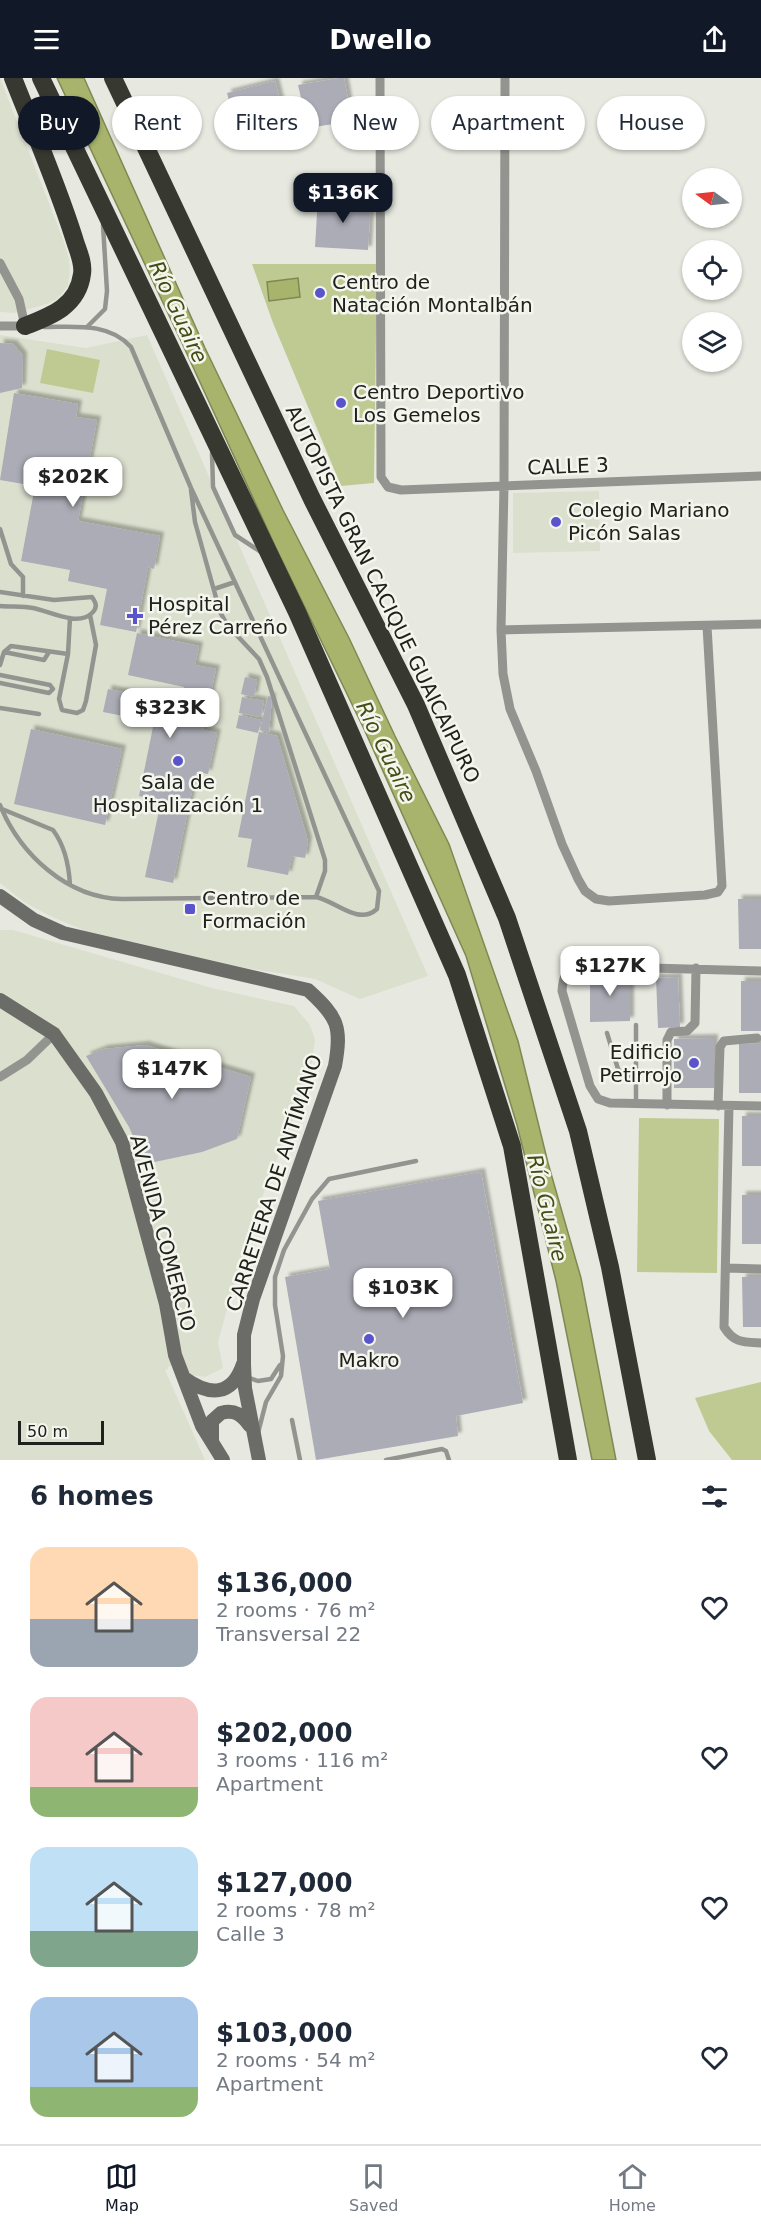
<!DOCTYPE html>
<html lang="en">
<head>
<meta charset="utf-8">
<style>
  :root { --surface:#fff; --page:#f6f6f7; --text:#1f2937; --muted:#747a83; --line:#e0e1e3; --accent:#111827 }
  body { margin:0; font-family:"DejaVu Sans",sans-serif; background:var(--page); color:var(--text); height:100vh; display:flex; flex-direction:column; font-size:22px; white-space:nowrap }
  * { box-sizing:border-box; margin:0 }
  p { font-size:20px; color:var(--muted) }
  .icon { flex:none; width:33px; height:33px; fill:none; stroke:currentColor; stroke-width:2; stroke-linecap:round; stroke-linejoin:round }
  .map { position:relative; height:1382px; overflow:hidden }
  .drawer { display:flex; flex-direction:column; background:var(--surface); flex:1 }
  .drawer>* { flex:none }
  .hud { position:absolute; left:18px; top:18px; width:726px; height:54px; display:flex; gap:12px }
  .needle { width:39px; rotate:285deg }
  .controls { position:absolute; left:682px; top:90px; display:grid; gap:12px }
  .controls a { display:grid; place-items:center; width:60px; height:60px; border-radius:50%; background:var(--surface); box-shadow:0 2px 4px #0004; font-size:30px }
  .scale { position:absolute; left:18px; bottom:15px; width:86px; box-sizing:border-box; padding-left:6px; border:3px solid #20201d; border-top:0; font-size:16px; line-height:21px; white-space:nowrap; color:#20201d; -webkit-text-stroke:4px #f4f6ed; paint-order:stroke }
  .price { position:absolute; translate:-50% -51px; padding:0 14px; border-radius:12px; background:#fff; color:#222; font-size:20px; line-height:39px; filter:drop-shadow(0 2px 3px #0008) }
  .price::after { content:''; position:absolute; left:50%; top:36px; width:18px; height:14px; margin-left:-9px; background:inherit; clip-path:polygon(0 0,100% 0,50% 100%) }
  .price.active { background:var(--accent); color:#fff }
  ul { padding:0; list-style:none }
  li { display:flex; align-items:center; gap:18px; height:150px; padding:0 30px }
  li span { display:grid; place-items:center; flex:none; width:168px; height:120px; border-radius:18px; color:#555 }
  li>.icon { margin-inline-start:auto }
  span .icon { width:72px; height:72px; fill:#fffc; stroke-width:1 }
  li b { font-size:26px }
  h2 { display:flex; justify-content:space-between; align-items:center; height:72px; padding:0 30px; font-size:26px }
  .pill { padding:0 21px; border-radius:27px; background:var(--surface); box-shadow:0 2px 4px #0004; font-size:21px; line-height:54px }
  .pill.active { background:var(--accent); color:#fff }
  header { display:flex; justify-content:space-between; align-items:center; height:78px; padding:0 30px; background:var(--accent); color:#fff; font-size:27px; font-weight:700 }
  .dock { display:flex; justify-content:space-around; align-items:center; height:84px; border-top:2px solid var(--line); background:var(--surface); font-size:16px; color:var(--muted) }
  .dock a { display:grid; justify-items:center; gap:3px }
  .dock .active { color:var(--accent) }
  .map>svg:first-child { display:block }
  .built { fill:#dbdfce }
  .green { fill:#bfca92 }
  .water { fill:#a8b46c; stroke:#7f8854; stroke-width:1.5 }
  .building { fill:#abacb5; filter:url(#shadow) }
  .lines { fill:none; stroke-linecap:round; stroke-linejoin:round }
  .service { stroke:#939490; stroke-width:4.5 }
  .minor { stroke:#939490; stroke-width:9 }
  .secondary { stroke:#6b6c67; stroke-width:14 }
  .motorway { stroke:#373931; stroke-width:18 }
  .poi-dot { fill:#5954cc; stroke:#f4f6ed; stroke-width:2 }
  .labels { text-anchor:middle; stroke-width:5; stroke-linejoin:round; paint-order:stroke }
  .poi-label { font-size:20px; fill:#20201d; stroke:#f4f6ed; text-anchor:start }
  .street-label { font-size:20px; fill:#20201d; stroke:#f4f6ed }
  .water-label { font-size:21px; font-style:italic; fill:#454c16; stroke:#f4f6ed }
</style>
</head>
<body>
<header><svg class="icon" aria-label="menu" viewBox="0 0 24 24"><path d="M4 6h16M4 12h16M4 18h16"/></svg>Dwello<svg class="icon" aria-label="share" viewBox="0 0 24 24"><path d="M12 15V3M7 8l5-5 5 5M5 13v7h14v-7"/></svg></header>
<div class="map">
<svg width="761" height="1382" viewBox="0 0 761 1382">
  <defs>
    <filter id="shadow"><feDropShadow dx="4" dy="-4" stdDeviation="1.5" flood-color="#0004"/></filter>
  </defs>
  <rect width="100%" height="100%" fill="#e7e9e0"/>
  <path class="built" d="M 0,0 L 63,161 L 69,181 L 70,193 L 68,208 L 57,221 L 47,226 L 15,235 L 0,234 Z
    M 0,257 L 86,270 L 147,257 L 428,898 L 360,921 L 315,901 L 246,890 L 86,853 L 50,838 L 24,824 L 0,805 Z
    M 599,413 L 600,473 L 513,475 L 513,415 Z
    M 0,852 L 13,852 L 212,910 L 294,928 L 310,947 L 315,962 L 310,997 L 248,1155 L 218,1264 L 223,1290 L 205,1299 L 191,1297 L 178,1285 L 168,1289 L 168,1291 L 165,1292 L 205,1382 L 0,1382 Z"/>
  <path class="green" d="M 252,186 L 377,186 L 374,405 L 341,408 L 273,245 Z
    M 47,271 L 100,282 L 93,315 L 40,305 Z
    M 639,1040 L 719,1041 L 717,1195 L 637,1194 Z
    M 761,1304 L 761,1382 L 732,1382 L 709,1353 L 695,1320 Z"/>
  <path class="water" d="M 57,0 L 84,0 L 205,270 L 283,432 L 349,560 L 395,658 L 449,766 L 518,963 L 548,1085 L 581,1200 L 616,1382 L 592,1382 L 556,1203 L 517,1047 L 466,878 L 364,651 L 276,470 L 182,265 Z
    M 298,200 L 300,219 L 269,223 L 267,204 Z"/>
  <path class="building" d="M 339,0 L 344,0 L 352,43 L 308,50 L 298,7 Z
    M 275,3 L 289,57 L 241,69 L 227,15 Z
    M 318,119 L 371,122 L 368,172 L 315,169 Z
    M 0,265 L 13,266 L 23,278 L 22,310 L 0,315 Z
    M 14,315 L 78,326 L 76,339 L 97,342 L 78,443 L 160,458 L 154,491 L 148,489 L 136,554 L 100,547 L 107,511 L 68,503 L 70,492 L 21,483 L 35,408 L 0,402 Z
    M 137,555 L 199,568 L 195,587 L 216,591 L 203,652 L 217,655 L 208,696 L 196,694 L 173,805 L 145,799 L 161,723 L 139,718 L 154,644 L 103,634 L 108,611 L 181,626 L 184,609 L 128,597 Z
    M 245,599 L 257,602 L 254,619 L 241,616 Z
    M 268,618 L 272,619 L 269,655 L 260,652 Z
    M 242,619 L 264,623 L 261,639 L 239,635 Z
    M 239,637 L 261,642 L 258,655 L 236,650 Z
    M 31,651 L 122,671 L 105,747 L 14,726 Z
    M 259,654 L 277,658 L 308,763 L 305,780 L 292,778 L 288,797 L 247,789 L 252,761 L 238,759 Z
    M 738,821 L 761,821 L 761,871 L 739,871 Z
    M 590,894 L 630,894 L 630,943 L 590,944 Z
    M 678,899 L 680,949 L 658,950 L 656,900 Z
    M 741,903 L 761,903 L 761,953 L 741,953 Z
    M 714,960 L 714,1010 L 674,1010 L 674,961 Z
    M 761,965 L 761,1015 L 739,1015 L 739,966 Z
    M 145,967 L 251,999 L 237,1061 L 202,1074 L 145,1086 L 129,1049 L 86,978 L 104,971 Z
    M 742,1038 L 761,1038 L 761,1088 L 742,1088 Z
    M 481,1094 L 523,1325 L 456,1338 L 458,1358 L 316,1382 L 285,1199 L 330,1191 L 318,1123 Z
    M 742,1117 L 761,1117 L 761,1166 L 742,1166 Z
    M 742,1199 L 761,1199 L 761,1249 L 743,1249 Z"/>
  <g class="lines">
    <path class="service" d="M 88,248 L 105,231 L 107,213 L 103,147
      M 212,375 L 213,409 L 235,457 L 261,474
      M 191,412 L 195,444 L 220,534 L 228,548 L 259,581 L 267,599 L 325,782 L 325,793 L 316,819
      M 0,451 L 11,486 L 23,499 L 23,518
      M 214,511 L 235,504
      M 0,514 L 54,522 L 92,519 C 96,525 98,529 92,535 C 78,549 49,533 33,530 C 23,528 11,529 0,528
      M 70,540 L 68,576 L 59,621 L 62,632 L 77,635 L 83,632 L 86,623 L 96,567 L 90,537
      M 4,574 L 44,582 L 49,574
      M 0,587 L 4,574 L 11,568 L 68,576
      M 0,597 L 50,607 L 53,611 L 49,615 L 0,605
      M 0,630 L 39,636
      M 0,727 C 20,776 67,820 122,821 L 316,819 C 336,823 358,848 377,831 L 379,813 L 191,410 L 131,269 C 109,244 73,249 44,249
      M 2,731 L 53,752 C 65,768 69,788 70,807
      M 607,955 L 618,991 L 625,998 L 636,1000
      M 636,1024 L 636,947
      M 247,1299 L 258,1303 L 271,1301 L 280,1287
      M 292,1342 L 300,1382
      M 258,1355 L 266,1324 L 281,1298 L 283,1278 L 275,1227 L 275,1199 L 284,1172 L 312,1121 L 329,1101 L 416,1083
      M 386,1382 L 442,1371 L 446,1373 L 449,1382"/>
    <path class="minor" d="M 380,0 L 381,399 L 388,409 L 401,412 L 761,398
      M 505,0 L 504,408 L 501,552 L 503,596 L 510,631 L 536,693 L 562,766 L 578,801 L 585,813 L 596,821 L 609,823 L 705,817 L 718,814 L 722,808 L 707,548
      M 0,185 L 19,221 L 25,248 L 0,248
      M 501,552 L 761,546
      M 761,893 L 578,888 C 565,893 563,899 562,913 L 590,1008 L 598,1021 L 610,1025 L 761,1028
      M 0,999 L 27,982 L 54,956
      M 667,1027 L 667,962 L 671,954 L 687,953 L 695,945 L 696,890
      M 718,1028 L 720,969 L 724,963 L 757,960
      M 729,1028 L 724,1249 C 734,1265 743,1264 761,1265
      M 726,1190 L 761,1191"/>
    <path class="secondary" d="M 0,818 L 34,842 L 63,855 L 308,912 C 338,939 342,949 335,988 L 253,1221 L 244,1257 L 244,1286 L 245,1310 L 259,1382
      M 0,922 L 54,956 L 96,1015 L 122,1064 L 166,1226 L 175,1277 L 202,1348 L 223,1382
      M 184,1300 C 209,1318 232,1319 243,1286
      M 212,1363 L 212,1343 L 221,1335 C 235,1331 242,1337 250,1348"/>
    <path class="motorway" d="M 13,0 C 34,53 57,106 74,160 C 77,171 84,184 82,196 C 78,228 51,238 25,248
      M 41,0 L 297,534 L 457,897 L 512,1068 L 568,1382
      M 113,0 L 312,421 L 416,627 L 507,840 L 578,1053 L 610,1189 L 647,1382"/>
  </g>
  <g class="poi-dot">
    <circle cx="320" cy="215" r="6"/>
    <circle cx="341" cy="325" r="6"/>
    <circle cx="556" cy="444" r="6"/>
    <path d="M132 529h6v6h6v6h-6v6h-6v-6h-6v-6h6z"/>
    <circle cx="178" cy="683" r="6"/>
    <rect x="184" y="825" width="12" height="12" rx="3"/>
    <circle cx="694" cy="985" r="6"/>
    <circle cx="369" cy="1261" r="6"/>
  </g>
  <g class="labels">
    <g class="poi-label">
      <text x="332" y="211">Centro de<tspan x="332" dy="23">Natación Montalbán</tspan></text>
      <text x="353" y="321">Centro Deportivo<tspan x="353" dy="23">Los Gemelos</tspan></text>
      <text x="568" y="439">Colegio Mariano<tspan x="568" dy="23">Picón Salas</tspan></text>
      <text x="148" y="533">Hospital<tspan x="148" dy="23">Pérez Carreño</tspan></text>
      <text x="178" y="711" text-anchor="middle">Sala de<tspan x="178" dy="23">Hospitalización 1</tspan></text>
      <text x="202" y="827">Centro de<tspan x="202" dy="23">Formación</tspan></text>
      <text x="682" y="981" text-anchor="end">Edificio<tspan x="682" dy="23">Petirrojo</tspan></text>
      <text x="369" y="1289" text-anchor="middle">Makro</text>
    </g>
    <g class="street-label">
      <text transform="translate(568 388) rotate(-2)" y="7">CALLE 3</text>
      <text transform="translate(383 516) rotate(64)" y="7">AUTOPISTA GRAN CACIQUE GUAICAIPURO</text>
      <text transform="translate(274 1105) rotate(-72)" y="7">CARRETERA DE ANTÍMANO</text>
      <text transform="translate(163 1155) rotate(75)" y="7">AVENIDA COMERCIO</text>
    </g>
    <g class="water-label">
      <text transform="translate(178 234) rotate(65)" y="7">Río Guaire</text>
      <text transform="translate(386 674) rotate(64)" y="7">Río Guaire</text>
      <text transform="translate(547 1130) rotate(76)" y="7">Río Guaire</text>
    </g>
  </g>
</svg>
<div class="controls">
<a><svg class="needle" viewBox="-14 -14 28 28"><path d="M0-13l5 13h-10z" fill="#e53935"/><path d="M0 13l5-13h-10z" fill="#747a83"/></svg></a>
<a><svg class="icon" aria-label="locate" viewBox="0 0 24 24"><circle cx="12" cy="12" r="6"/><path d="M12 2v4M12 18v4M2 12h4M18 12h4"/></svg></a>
<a><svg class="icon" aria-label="layers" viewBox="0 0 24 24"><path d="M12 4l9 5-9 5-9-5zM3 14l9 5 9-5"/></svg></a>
</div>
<div class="scale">50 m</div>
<b class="price active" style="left:343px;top:146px">$136K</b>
<b class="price" style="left:73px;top:430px">$202K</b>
<b class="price" style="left:170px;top:661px">$323K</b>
<b class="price" style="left:610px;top:919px">$127K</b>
<b class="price" style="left:172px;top:1022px">$147K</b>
<b class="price" style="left:403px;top:1241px">$103K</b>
<div class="hud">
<a class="pill active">Buy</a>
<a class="pill">Rent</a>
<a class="pill">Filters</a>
<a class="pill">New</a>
<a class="pill">Apartment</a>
<a class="pill">House</a>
</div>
</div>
<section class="drawer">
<h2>6 homes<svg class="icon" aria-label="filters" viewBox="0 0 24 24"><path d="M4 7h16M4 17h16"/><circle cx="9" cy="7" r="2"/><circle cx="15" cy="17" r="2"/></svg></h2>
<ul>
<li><span style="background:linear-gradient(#ffd9b3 60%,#9aa5b1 0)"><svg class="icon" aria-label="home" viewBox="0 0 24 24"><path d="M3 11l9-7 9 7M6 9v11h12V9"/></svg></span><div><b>$136,000</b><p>2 rooms · 76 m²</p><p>Transversal 22</p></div><svg class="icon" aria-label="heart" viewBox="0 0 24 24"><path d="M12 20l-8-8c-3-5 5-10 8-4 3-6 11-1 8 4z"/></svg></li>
<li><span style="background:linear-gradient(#f6c9c9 75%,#8fb573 0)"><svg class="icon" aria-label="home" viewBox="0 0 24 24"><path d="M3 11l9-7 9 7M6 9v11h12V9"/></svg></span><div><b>$202,000</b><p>3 rooms · 116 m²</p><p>Apartment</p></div><svg class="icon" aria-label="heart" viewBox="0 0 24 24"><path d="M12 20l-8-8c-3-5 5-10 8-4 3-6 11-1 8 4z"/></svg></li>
<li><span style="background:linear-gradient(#bfe0f5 70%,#7fa58c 0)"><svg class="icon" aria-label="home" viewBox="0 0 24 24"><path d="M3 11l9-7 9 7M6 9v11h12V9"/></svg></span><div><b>$127,000</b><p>2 rooms · 78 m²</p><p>Calle 3</p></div><svg class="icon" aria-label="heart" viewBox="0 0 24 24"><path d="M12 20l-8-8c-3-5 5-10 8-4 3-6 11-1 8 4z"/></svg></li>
<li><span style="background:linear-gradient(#a9c7e8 75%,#8fb573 0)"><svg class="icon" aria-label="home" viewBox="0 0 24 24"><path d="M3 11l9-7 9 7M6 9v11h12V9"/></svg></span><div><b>$103,000</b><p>2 rooms · 54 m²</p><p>Apartment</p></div><svg class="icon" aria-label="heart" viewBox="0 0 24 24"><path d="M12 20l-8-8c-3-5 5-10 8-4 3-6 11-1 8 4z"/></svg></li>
</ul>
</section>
<nav class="dock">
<a class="active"><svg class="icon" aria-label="map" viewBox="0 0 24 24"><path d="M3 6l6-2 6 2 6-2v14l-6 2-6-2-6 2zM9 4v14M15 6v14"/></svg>Map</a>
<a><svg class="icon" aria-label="saved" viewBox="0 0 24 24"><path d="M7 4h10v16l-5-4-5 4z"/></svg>Saved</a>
<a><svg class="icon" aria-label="home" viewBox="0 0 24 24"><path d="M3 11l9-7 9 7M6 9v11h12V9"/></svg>Home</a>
</nav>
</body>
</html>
